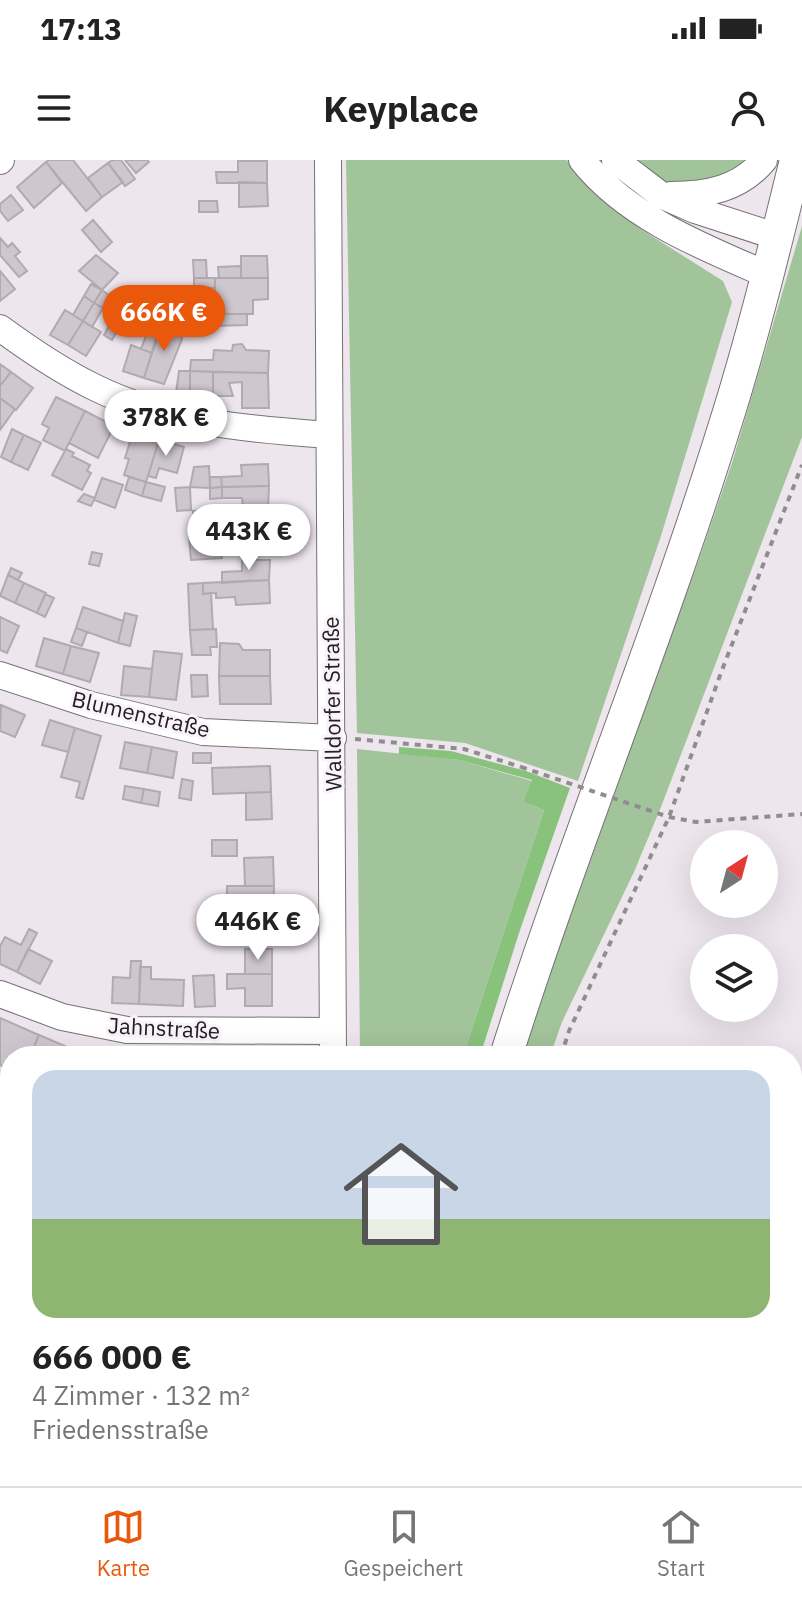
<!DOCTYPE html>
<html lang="de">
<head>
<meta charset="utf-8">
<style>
  :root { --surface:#fff; --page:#f6f6f6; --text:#222; --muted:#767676; --line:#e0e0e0; --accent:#ea580c }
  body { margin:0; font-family:"IBM Plex Sans",sans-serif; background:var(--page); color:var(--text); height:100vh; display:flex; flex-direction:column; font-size:30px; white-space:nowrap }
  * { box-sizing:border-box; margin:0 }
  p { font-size:26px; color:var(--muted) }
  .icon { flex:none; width:44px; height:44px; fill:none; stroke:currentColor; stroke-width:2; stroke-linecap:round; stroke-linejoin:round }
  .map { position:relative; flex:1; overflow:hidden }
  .side { position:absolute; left:0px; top:886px; width:802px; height:440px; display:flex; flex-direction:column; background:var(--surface); border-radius:32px 32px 0 0; box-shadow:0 8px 32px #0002 }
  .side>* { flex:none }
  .needle { width:52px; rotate:36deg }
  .fabs { position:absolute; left:690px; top:670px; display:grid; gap:16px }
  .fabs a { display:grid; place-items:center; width:88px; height:88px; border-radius:50%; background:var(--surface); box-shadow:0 8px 32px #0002; font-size:40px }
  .price { position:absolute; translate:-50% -68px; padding:0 18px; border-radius:28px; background:#fff; color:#222; font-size:26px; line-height:52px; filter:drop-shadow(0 2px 4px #0008) }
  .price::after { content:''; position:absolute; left:50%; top:48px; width:24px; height:18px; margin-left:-12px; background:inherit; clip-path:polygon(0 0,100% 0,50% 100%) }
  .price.on { background:var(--accent); color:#fff }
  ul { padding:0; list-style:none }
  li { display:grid; align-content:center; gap:16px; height:424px; padding:0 32px }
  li+li { border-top:2px solid var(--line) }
  li span { display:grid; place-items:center; height:248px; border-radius:24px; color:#555 }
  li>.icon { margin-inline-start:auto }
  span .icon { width:144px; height:144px; fill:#fffc; stroke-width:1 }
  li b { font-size:34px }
  .status { display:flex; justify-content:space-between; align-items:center; height:56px; padding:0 40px; background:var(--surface); direction:ltr }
  .status svg { height:22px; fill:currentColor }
  header { display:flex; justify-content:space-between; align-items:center; height:104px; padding:0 32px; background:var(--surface); font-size:36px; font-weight:700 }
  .dock { display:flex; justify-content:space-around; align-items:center; height:112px; border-top:2px solid var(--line); background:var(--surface); font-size:22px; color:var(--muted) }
  .dock a { display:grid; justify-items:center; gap:4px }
  .dock .on { color:var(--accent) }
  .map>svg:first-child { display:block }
  .green { fill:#a2c49a }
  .forest { fill:#89c27d }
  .building { fill:#cec7ce; stroke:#b1aab1; stroke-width:2 }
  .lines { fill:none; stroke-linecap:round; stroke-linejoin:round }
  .minor-casing { stroke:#777177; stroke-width:28 }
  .major-casing { stroke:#777177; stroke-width:34 }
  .path { stroke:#918c91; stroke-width:4; stroke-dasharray:6 6; stroke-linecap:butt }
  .minor { stroke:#fff; stroke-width:26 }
  .major { stroke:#fff; stroke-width:32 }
  .path-bridge { stroke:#918c91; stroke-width:4; stroke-dasharray:6 6; stroke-linecap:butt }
  .labels { text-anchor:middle; stroke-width:6; stroke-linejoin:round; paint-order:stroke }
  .street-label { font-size:22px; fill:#232123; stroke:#faf3fa }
</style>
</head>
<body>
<div class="status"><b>17:13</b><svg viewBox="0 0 49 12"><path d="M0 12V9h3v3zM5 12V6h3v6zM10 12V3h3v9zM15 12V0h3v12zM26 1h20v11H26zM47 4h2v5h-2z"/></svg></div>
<header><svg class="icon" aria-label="menu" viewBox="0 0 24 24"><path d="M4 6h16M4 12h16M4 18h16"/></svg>Keyplace<svg class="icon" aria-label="person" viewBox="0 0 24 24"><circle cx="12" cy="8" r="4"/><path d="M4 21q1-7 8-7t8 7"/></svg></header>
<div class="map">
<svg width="802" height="1326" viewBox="0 0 802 1326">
  <rect width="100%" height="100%" fill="#ede6ed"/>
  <path class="green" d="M 346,0 L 567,0 L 580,17 L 639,68 L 723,121 L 732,142 L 661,376 L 578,621 L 465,583 L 357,573 Z
    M 619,0 L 748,0 L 727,20 L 653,25 Z
    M 802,66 L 802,277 L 661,647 L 634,712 L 562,862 L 550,896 L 519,896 L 699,399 L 732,303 Z
    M 357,589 L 459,600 L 532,621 L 523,642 L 544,650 L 463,896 L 360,896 Z"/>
  <path class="forest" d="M 399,587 L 451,591 L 526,611 L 570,628 L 520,770 L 480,896 L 463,896 L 544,650 L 523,642 L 532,620 L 459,600 L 399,594 Z
    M 263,1316 L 395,1316 L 394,1326 L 262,1326 Z"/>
  <path class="building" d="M 49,0 L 73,0 L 102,37 L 86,51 L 46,2 Z
    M 113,0 L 121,0 L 135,19 L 125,26 L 108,3 Z
    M 125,0 L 147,0 L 149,2 L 136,13 Z
    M 238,1 L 267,1 L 267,23 L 217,23 L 216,12 L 238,12 Z
    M 46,2 L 62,23 L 34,48 L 17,27 Z
    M 108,3 L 123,22 L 102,37 L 88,18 Z
    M 239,22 L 267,23 L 268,46 L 239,47 Z
    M 11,35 L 23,50 L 8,61 L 0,51 L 0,44 Z
    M 199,41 L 217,41 L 218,52 L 199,52 Z
    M 93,60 L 112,82 L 101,92 L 82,70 Z
    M 0,78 L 8,87 L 12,83 L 20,92 L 15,96 L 27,111 L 19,117 L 0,95 Z
    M 96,95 L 118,113 L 102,130 L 79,111 Z
    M 241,96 L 267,96 L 268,118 L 241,118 Z
    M 193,100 L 206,100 L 207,118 L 194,118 Z
    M 241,106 L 241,118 L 219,118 L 218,107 Z
    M 0,111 L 15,129 L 0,141 Z
    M 194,118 L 215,118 L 215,128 L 194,128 Z
    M 215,118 L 268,118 L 268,139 L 253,140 L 253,154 L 215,154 Z
    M 91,124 L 102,130 L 94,143 L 84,136 Z
    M 102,130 L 110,136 L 103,148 L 94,143 Z
    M 84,136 L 94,143 L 83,161 L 73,155 Z
    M 138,142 L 163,152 L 160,172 L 131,160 Z
    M 94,143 L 103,148 L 92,167 L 83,161 Z
    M 65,150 L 83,161 L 68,185 L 50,175 Z
    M 215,154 L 215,166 L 191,166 L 191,155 Z
    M 215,154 L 247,154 L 247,165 L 215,166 Z
    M 115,155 L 123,160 L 112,180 L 104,175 Z
    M 83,161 L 101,172 L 86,196 L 68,185 Z
    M 161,163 L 181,169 L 182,179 L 164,224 L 144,218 Z
    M 149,168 L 160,172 L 152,193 L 141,189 Z
    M 242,184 L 246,190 L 269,191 L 268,213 L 190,211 L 191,200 L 213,200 L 214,190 L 232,191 L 233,185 Z
    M 131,185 L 152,193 L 144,218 L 123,211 Z
    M 0,204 L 11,212 L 0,226 Z
    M 179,211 L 190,211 L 190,236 L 176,233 Z
    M 190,211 L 213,212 L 213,236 L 190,236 Z
    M 11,212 L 33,228 L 16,250 L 0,238 L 0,226 Z
    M 213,212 L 268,213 L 269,248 L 242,248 L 242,222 L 229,223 L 233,236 L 213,236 Z
    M 56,237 L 85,251 L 65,291 L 43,280 L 49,268 L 42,264 Z
    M 0,238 L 15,249 L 0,270 Z
    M 85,251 L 114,266 L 98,298 L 69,283 Z
    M 12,269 L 24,275 L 11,302 L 1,297 Z
    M 133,272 L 159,280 L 146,322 L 124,315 L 129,299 L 125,298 Z
    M 24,275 L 41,283 L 28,310 L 11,302 Z
    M 159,280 L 184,287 L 177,313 L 159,308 L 156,318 L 148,316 Z
    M 66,289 L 74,293 L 72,296 L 90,305 L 87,311 L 91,313 L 82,330 L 52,315 Z
    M 268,304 L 269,326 L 222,327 L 221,317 L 242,316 L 241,305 Z
    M 209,306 L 210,328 L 190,327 L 194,307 Z
    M 129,317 L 146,322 L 142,336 L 125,330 Z
    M 210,317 L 221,317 L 222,327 L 210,328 Z
    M 102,318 L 123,325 L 115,348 L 94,340 Z
    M 146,322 L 165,327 L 161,341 L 142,336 Z
    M 269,326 L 268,348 L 243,349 L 242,338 L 222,338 L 222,327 Z
    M 190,327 L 191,350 L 177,351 L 175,328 Z
    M 222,327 L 222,338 L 210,339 L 210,328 Z
    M 84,334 L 95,338 L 91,346 L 78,341 Z
    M 212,350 L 213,361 L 194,362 L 193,351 Z
    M 220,374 L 222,398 L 191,400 L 189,376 Z
    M 92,392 L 102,394 L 99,406 L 89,404 Z
    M 242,400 L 270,400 L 269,420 L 222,423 L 222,412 L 242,411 Z
    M 11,408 L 22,413 L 18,420 L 8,415 Z
    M 8,415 L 24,423 L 15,443 L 0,436 Z
    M 269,420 L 270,443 L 236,445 L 235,437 L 216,438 L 216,433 L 203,434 L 203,423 Z
    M 24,423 L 46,433 L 37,453 L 15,443 Z
    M 203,423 L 203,434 L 211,433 L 213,469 L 190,470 L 188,424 Z
    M 45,434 L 54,438 L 45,457 L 37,453 Z
    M 83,447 L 123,461 L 118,483 L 76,468 Z
    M 125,453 L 137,456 L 130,486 L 118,483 Z
    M 0,457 L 19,466 L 7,493 L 0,490 Z
    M 76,468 L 87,472 L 82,486 L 71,482 Z
    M 216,469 L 217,487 L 210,487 L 211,495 L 192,495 L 190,470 Z
    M 44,478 L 71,486 L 63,514 L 36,506 Z
    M 220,483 L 239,484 L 243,490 L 270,490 L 270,516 L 219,516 Z
    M 71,486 L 99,493 L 90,522 L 63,514 Z
    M 154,491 L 182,494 L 176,540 L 149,537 Z
    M 124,506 L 152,509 L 149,537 L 121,535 Z
    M 191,515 L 207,515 L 208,536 L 192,537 Z
    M 219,516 L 270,516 L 271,544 L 220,544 Z
    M 1,545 L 25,555 L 15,577 L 0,571 Z
    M 50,560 L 75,568 L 68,592 L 42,585 Z
    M 75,568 L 101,576 L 83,639 L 76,637 L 80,622 L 61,617 Z
    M 125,582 L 152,587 L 147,613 L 120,608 Z
    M 152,587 L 177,592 L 173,618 L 147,613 Z
    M 193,593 L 211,593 L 211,603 L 193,603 Z
    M 270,606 L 271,632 L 213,634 L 212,608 Z
    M 182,619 L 193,621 L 191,640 L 179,638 Z
    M 125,626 L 144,629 L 141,643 L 123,639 Z
    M 144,629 L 160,632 L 158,646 L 141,643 Z
    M 271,632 L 272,659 L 246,660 L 246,633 Z
    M 212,680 L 237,680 L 237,696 L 212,696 Z
    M 273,697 L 274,726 L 245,726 L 244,698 Z
    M 227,726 L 274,726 L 273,761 L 244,761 L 244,740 L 227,740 Z
    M 222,760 L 240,760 L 240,769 L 223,770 Z
    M 29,769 L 37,773 L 17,812 L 0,804 L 0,786 L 5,777 L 21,785 Z
    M 28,789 L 52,801 L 40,824 L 17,812 Z
    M 245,789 L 272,789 L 272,814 L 245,814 Z
    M 131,801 L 141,801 L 139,844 L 112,843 L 113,817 L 130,818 Z
    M 140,807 L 151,807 L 151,819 L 184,820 L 183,846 L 139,844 Z
    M 227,814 L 272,814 L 272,846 L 245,846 L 245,828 L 227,829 Z
    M 214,815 L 215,846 L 195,847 L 193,816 Z
    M 0,858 L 39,875 L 30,896 L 10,896 L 10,910 L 0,905 Z
    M 39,875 L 65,886 L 60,896 L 30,896 Z
    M 1,1032 L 10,1034 L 10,1057 L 0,1055 Z
    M 0,1140 L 8,1140 L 6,1175 L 0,1175 Z
    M 84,1316 L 114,1316 L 114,1326 L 84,1326 Z
    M 171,1316 L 227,1316 L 226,1326 L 171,1326 Z"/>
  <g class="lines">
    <g class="minor-casing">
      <path id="minor" d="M 328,0 L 333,896
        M 582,0 C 627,57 703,87 768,115
        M 615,0 L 661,35 L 695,50 L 778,77
        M 0,1 L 1,0
        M 671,35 C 707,35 740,29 764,0
        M 0,168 C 30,190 61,211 94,227 C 166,263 249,269 328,275
        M 0,515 L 91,545 L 203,572 L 333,578
        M 0,834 L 62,857 L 127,870 L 333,871
        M 0,1103 L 10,1105
        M 144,1326 L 145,1316"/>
    </g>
    <g class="major-casing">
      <path id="major" d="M 506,896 C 573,685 658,480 724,268 C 752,180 774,90 796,0
        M 406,1326 L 407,1316"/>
    </g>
    <path class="path" d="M 355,579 L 464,589 L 521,607
      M 669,657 L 696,662 L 802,654
      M 561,896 L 569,871 L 669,657 L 722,510 L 802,305
      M 340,1316 L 341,1326
      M 446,1326 L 448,1316"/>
    <use href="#minor" class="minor"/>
    <use href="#major" class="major"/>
    <path class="path-bridge" d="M 521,607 L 669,657"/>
  </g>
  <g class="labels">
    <g class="street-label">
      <text transform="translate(332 544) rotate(-91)" y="8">Walldorfer Straße</text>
      <text transform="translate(141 554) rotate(13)" y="8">Blumenstraße</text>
      <text transform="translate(164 868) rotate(3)" y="8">Jahnstraße</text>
    </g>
  </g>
</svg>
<div class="fabs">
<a><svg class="needle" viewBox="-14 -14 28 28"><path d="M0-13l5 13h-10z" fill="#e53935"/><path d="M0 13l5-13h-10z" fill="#767676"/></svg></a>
<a><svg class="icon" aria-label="layers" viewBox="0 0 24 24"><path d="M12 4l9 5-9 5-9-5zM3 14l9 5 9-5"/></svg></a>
</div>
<b class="price on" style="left:164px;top:193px">666K €</b>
<b class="price" style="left:166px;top:298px">378K €</b>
<b class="price" style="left:249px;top:412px">443K €</b>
<b class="price" style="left:258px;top:802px">446K €</b>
<section class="side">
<ul>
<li><span style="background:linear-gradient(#c9d6e8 60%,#8fb573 0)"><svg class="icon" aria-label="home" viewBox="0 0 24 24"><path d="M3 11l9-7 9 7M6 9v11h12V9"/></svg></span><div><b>666 000 €</b><p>4 Zimmer · 132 m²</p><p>Friedensstraße</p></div></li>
</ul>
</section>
</div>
<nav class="dock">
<a class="on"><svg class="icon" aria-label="map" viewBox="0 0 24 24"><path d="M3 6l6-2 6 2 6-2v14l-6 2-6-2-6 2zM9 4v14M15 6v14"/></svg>Karte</a>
<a><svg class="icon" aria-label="saved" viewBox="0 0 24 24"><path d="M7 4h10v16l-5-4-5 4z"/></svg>Gespeichert</a>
<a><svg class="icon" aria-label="home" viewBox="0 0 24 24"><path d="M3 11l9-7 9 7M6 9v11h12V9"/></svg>Start</a>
</nav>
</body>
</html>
